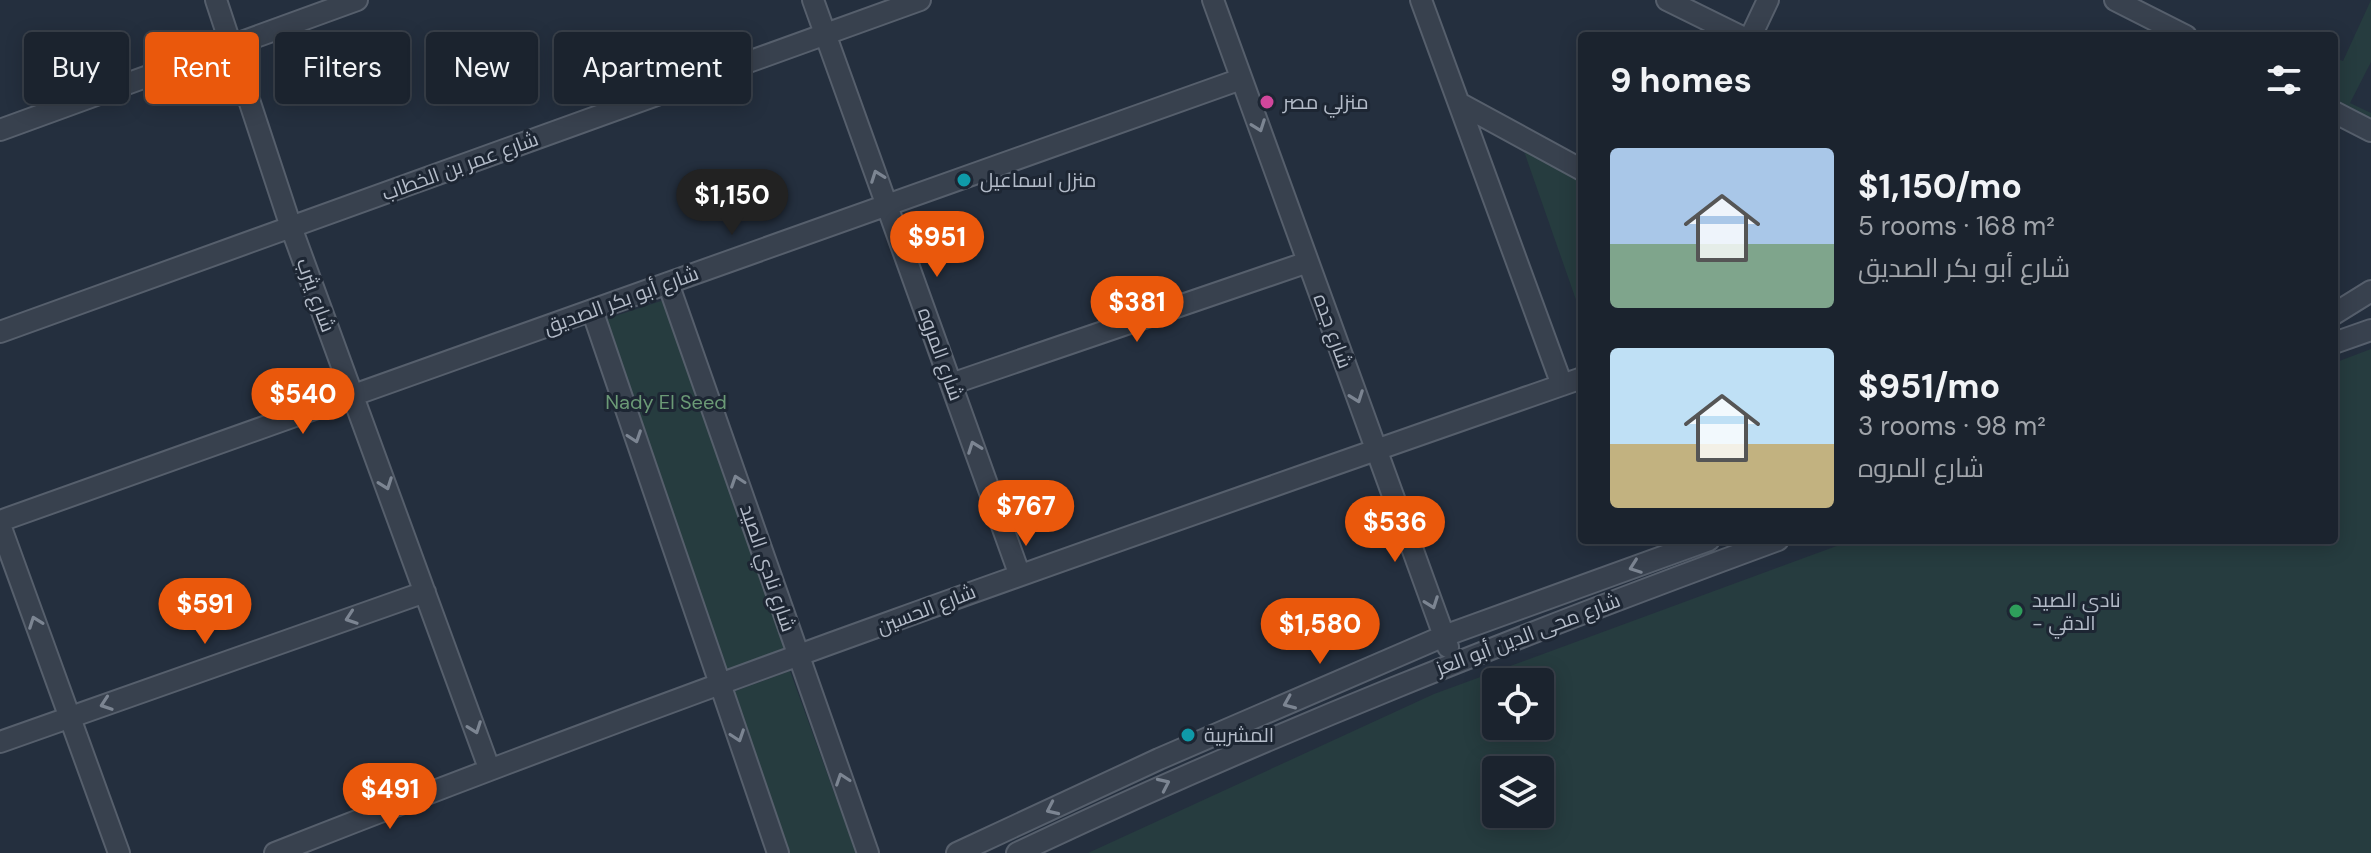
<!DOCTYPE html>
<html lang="en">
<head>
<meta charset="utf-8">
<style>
  :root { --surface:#1b232e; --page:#242b36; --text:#f1f3f6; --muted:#a0a4aa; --line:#39404a; --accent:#ea580c }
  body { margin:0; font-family:"DM Sans",Cairo,sans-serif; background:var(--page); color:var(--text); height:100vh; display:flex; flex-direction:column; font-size:30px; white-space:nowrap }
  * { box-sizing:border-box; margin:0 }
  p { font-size:26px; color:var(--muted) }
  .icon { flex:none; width:44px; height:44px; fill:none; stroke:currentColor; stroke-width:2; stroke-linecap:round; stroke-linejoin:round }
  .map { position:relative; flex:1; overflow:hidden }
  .side { position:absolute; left:1578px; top:32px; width:760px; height:512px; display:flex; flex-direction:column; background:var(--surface); border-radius:8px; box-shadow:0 4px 20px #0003,0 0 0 2px var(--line) }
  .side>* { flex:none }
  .top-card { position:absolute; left:24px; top:32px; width:760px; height:72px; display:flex; gap:16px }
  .buttons { position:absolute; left:1482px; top:668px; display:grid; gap:16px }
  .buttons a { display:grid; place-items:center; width:72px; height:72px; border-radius:8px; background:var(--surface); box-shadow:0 4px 20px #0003,0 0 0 2px var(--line); font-size:40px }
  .price { position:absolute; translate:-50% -68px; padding:0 18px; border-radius:28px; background:var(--accent); color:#fff; font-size:26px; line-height:52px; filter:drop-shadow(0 2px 4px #0008) }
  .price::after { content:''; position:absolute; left:50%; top:48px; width:24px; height:18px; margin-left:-12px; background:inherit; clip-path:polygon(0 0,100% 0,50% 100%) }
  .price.current { background:#222; color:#fff }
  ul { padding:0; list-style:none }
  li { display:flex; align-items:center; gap:24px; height:200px; padding:0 32px }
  li span { display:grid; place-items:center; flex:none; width:224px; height:160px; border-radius:8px; color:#555 }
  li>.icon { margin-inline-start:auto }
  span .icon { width:96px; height:96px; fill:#fffc; stroke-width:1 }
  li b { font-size:34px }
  h2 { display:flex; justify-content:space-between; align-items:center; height:96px; padding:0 32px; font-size:34px }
  .pill { padding:0 28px; border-radius:8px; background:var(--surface); box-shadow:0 4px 20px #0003,0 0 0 2px var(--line); font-size:28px; line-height:72px }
  .pill.current { background:var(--accent); color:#fff }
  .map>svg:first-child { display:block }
  .green { fill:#263c3f; fill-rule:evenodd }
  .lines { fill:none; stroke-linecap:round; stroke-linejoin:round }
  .minor-casing { stroke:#565f6c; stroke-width:24 }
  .minor { stroke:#38414e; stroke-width:20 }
  .oneway { stroke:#7c8592 }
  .hotel-dot { fill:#d1479c; stroke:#1d2633; stroke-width:3 }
  .culture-dot { fill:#0f9aa8; stroke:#1d2633; stroke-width:3 }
  .leisure-dot { fill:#2e9e5b; stroke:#1d2633; stroke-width:3 }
  .labels { text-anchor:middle; stroke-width:6; stroke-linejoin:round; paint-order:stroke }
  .poi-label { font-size:20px; fill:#b4bcc9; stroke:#1d2633; text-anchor:start }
  .street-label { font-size:20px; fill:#b4bcc9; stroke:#1d2633 }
  .park-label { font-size:20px; fill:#6b9a76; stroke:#1d2633 }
</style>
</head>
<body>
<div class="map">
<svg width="2371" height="853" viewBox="0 0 2371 853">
  <rect width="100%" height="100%" fill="#242f3e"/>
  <path class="green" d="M 2371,0 L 2371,62 L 2350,103 L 2371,113 L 2371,126 L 2334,106 L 2334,58 L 2343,61 Z
    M 1519,137 L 1582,171 L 1582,317 Z
    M 667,299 L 785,651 L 721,672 L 603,320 Z
    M 2371,349 L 2371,853 L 1088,853 L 1434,694 L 1853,540 L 2334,540 L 2334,363 ZM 1496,682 L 1540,682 L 1540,726 L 1496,726 ZM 1496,770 L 1540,770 L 1540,814 L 1496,814 Z
    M 790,671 L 856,853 L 788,853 L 730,693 Z"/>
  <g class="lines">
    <g class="minor-casing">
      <path id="minor" d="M 216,0 L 291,227 L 489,768
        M 813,0 L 1019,573
        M 1213,0 L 1448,647
        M 1421,0 L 1562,385
        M 1667,0 L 1740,36
        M 2115,0 L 2186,36
        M 1751,36 L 1768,0
        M 1459,103 L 1582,170
        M 2334,112 L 2371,131
        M 0,130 L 357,0
        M 668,283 L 868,853
        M 592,310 L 778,853
        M 2334,314 L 2371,291
        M 0,332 L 920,0
        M 2334,343 L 2371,330
        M 951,384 L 1308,262
        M 0,521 L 1241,79
        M 0,525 L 119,853
        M 0,742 L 425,592
        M 275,853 C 706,683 1144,531 1582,378
        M 957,853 L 1159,759 L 1444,636 L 1709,540
        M 1017,853 C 1266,735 1520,635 1778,540"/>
    </g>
    <use href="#minor" class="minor"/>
  </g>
  <defs><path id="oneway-chevron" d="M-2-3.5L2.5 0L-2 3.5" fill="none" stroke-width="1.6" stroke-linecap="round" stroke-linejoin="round" transform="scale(2)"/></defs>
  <g class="oneway">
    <use href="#oneway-chevron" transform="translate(1259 126) rotate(70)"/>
    <use href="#oneway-chevron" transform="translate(877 176) rotate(-110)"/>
    <use href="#oneway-chevron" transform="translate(1357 397) rotate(70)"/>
    <use href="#oneway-chevron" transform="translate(635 437) rotate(71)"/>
    <use href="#oneway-chevron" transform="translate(974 447) rotate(-110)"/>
    <use href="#oneway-chevron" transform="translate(737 481) rotate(-109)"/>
    <use href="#oneway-chevron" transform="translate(386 484) rotate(70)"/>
    <use href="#oneway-chevron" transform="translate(1635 567) rotate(160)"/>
    <use href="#oneway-chevron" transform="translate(1432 603) rotate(70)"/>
    <use href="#oneway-chevron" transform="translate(351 618) rotate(161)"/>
    <use href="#oneway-chevron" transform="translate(35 622) rotate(-110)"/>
    <use href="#oneway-chevron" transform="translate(1289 703) rotate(157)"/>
    <use href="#oneway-chevron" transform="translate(106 704) rotate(161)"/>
    <use href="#oneway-chevron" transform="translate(475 728) rotate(70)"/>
    <use href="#oneway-chevron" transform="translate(738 736) rotate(71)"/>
    <use href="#oneway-chevron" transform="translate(842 779) rotate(-109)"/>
    <use href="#oneway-chevron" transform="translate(1164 784) rotate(-25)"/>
    <use href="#oneway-chevron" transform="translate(1052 809) rotate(155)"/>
  </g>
  <circle class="hotel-dot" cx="1267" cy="102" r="8"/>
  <g class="culture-dot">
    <circle cx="964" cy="180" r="8"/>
    <circle cx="1188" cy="735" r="8"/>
  </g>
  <circle class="leisure-dot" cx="2016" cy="611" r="8"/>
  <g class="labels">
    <g class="poi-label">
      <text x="1283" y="109">منزلي مصر</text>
      <text x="980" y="187">منزل اسماعيل</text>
      <text x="2032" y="607">نادي الصيد<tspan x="2032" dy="23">- الدقي</tspan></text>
      <text x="1204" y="742">المشربية</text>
    </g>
    <g class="street-label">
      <text transform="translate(460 166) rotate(-20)" y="7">شارع عمر بن الخطاب</text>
      <text transform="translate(316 295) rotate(70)" y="7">شارع يثرب</text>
      <text transform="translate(621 300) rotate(-20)" y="7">شارع أبو بكر الصديق</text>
      <text transform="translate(1333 331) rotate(70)" y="7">شارع جده</text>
      <text transform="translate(941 354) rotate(70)" y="7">شارع المروه</text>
      <text transform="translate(768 568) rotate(71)" y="7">شارع نادي الصيد</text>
      <text transform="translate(926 609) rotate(-21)" y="7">شارع الحسين</text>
      <text transform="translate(1528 634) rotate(-21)" y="7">شارع محى الدين أبو العز</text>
    </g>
    <g class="park-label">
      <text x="666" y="409">Nady El Seed</text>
    </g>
  </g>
</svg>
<div class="buttons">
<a><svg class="icon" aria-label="locate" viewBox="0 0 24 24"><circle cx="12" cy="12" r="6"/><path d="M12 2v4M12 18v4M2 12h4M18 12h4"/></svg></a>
<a><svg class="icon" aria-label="layers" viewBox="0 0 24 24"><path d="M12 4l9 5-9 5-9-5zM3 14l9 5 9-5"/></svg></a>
</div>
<b class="price current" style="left:732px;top:237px">$1,150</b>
<b class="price" style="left:937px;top:279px">$951</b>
<b class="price" style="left:1137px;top:344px">$381</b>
<b class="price" style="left:303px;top:436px">$540</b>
<b class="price" style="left:1026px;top:548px">$767</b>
<b class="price" style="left:1395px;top:564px">$536</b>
<b class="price" style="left:205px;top:646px">$591</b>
<b class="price" style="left:1320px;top:666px">$1,580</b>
<b class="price" style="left:390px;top:831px">$491</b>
<div class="top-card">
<a class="pill">Buy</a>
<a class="pill current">Rent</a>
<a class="pill">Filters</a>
<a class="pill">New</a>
<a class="pill">Apartment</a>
</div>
<section class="side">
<h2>9 homes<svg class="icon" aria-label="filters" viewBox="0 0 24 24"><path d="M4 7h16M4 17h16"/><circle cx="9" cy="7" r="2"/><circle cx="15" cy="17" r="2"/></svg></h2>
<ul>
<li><span style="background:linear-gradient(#a9c7e8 60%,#7fa58c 0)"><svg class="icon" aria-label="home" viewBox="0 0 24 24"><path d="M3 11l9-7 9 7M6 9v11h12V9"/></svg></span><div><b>$1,150/mo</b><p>5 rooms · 168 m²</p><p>شارع أبو بكر الصديق</p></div></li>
<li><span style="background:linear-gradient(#bfe0f5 60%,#c2b280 0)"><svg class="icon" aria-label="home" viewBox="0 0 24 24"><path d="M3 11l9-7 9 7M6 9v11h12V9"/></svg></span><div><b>$951/mo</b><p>3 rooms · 98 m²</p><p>شارع المروه</p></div></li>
</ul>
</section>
</div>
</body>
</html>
